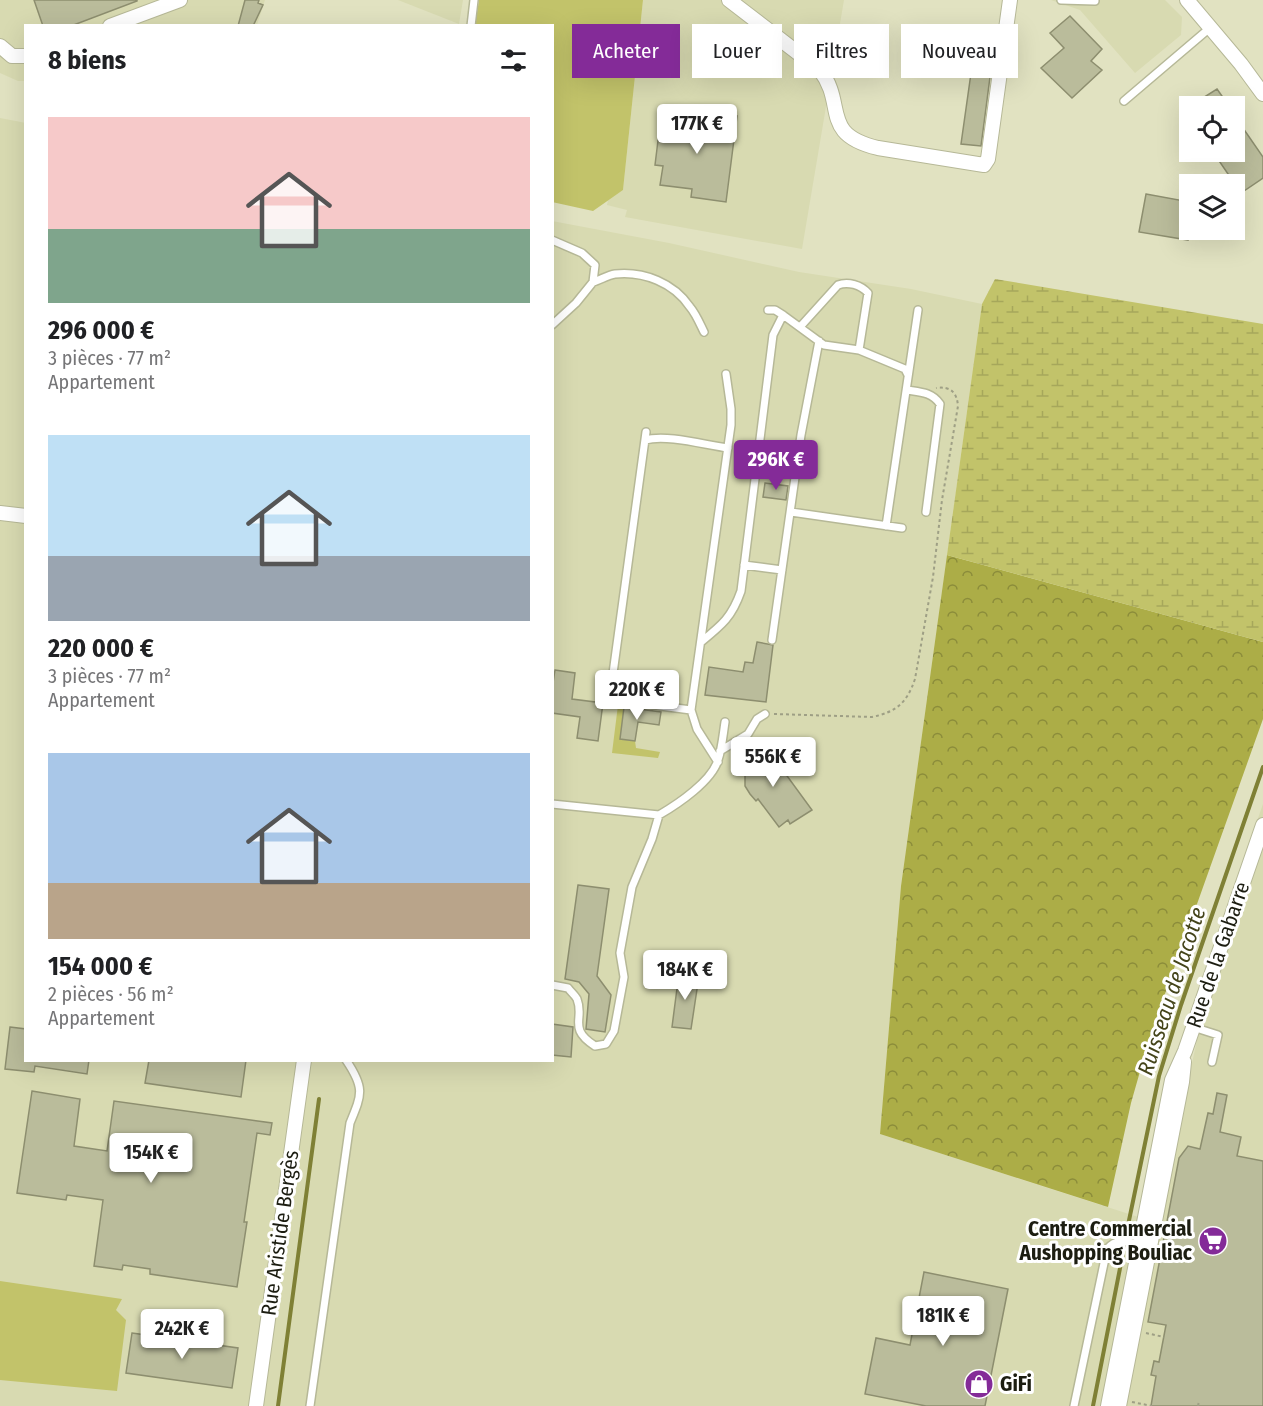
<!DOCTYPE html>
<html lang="fr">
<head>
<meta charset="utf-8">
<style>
  :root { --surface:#fff; --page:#f6f6f6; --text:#202124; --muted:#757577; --accent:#842b98 }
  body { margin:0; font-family:"Fira Sans Condensed",sans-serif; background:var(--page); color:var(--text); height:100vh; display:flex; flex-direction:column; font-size:22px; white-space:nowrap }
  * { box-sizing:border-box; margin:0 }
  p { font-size:20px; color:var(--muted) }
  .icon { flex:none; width:33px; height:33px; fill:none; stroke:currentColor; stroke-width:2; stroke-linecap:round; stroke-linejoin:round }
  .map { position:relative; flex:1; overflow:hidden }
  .drawer { position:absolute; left:24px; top:24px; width:530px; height:1038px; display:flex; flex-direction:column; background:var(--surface); border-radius:0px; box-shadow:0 6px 24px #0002 }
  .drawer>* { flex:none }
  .guide { position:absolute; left:572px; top:24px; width:570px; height:54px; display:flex; gap:12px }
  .controls { position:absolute; left:1179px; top:96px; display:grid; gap:12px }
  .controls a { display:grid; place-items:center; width:66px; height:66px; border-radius:0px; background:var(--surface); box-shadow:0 6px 24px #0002; font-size:30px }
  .price { position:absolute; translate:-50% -51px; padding:0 14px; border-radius:6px; background:#fff; color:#222; font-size:20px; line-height:39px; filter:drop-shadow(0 2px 3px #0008) }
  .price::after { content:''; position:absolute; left:50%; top:36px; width:18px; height:14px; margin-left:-9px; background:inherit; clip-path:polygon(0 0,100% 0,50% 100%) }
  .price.active { background:var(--accent); color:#fff }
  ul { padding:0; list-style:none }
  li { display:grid; align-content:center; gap:12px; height:318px; padding:0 24px }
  li span { display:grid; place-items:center; height:186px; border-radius:0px; color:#555 }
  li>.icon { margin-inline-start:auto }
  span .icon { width:108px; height:108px; fill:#fffc; stroke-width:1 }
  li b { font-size:26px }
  h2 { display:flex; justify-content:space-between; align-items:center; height:72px; padding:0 24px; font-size:26px }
  .pill { padding:0 21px; border-radius:0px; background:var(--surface); box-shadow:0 6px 24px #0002; font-size:21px; line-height:54px }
  .pill.active { background:var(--accent); color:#fff }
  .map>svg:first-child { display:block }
  .built { fill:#d8dab1 }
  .green { fill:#c2c36a }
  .forest { fill:url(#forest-crowns) }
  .wetland { fill:url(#wetland-marsh) }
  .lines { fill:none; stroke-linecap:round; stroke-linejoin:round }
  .stream { stroke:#7f8035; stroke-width:4 }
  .building { fill:#babc9b; stroke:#8d8e6f; stroke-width:1.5 }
  .service-casing { stroke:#b6b897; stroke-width:10 }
  .minor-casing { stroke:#b6b897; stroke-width:16 }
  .path { stroke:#9e9f85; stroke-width:2; stroke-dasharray:3 3; stroke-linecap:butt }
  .service { stroke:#fff; stroke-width:7 }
  .minor { stroke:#fff; stroke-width:14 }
  .labels { text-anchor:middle; stroke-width:6; stroke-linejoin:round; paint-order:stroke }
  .street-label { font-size:21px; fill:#1c1d11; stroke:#fff }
  .poi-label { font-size:21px; font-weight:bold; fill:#1c1d11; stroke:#fff; text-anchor:end }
  .water-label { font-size:22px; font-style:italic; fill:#44441a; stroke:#fff }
</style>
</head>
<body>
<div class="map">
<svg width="1263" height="1406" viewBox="0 0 1263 1406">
  <defs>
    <pattern id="forest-crowns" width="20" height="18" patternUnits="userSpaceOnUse" patternTransform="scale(1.5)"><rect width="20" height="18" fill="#acad47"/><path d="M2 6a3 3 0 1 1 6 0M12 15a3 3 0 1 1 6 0" fill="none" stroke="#8b8c3a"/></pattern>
    <pattern id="wetland-marsh" width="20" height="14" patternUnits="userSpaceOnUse" patternTransform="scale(1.5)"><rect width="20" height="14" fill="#c2c36a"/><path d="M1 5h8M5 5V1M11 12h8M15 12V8" fill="none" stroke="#a6a75b"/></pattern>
  </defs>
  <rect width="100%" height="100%" fill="#e1e2c1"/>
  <path class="built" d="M 0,0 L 265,0 L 257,25 L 26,26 L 25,81 L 18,81 L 0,73 Z
    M 398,0 L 463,0 L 459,24 Z
    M 643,0 L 844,0 L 802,249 L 625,217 L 627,210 L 607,205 L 608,200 L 623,190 Z
    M 1051,0 L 1165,0 L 1182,17 L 1181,35 L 1135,73 L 1080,10 Z
    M 0,118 L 26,123 L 26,1060 L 552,1060 L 552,221 L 669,243 L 799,272 L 911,289 L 982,304 L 901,886 L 880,1134 L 1157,1223 L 1201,1022 L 1251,838 L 1263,804 L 1263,1406 L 0,1406 Z"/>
  <path class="green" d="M 479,0 L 643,0 L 623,190 L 593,211 L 552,202 L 552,26 L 475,25 Z
    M 621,677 L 634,682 L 643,678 L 649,683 L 667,686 L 665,703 L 621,697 L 618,692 Z
    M 625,704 L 620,739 L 635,741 L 636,748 L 660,752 L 658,758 L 612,753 L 618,705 Z
    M 0,1281 L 122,1299 L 116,1310 L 126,1320 L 117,1391 L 0,1380 Z"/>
  <path class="forest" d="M 947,555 L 1263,642 L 1263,719 L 1151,1033 L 1131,1103 L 1108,1207 L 880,1134 L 901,886 Z"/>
  <path class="wetland" d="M 995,279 L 1263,324 L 1263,642 L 947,555 L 982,304 Z"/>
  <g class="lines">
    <path class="stream" d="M 1127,1230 L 1159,1076 L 1181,1005 L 1263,767
      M 278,1406 L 319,1099
      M 1093,1406 L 1123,1253"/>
  </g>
  <path class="building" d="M 34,0 L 137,0 L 137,1 L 71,26 L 43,26 Z
    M 245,0 L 259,0 L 258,3 L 263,5 L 253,26 L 238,26 Z
    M 1070,16 L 1102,49 L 1091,61 L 1102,70 L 1072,98 L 1041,68 L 1064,48 L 1050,33 Z
    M 974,52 L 993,54 L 981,146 L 961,144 Z
    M 1217,89 L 1229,106 L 1190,106 Z
    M 721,114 L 737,116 L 726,202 L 691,197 L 692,189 L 660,185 L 663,166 L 655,165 L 661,116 L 720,124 Z
    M 1234,115 L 1263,157 L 1263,178 L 1241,193 L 1213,152 L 1234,152 Z
    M 1146,194 L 1190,202 L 1188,240 L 1139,232 Z
    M 765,483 L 788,486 L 786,500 L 763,497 Z
    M 757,642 L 773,645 L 766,702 L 705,695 L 709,667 L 743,672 L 745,662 L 753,663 Z
    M 555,670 L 575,673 L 572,699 L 603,703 L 598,741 L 577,738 L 580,717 L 552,713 L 552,689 Z
    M 624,707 L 661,712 L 659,725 L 638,722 L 635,741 L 620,739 Z
    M 751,750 L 757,759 L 768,751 L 775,760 L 777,758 L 784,767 L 782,769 L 812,810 L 790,824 L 788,820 L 779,827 L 758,799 L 756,801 L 750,794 L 745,786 L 745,775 L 735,761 Z
    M 578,885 L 609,889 L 597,976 L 611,995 L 605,1032 L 586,1029 L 589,994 L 579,982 L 565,979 Z
    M 679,973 L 699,976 L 691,1029 L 672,1027 Z
    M 552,1024 L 573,1027 L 571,1057 L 552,1055 Z
    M 10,1027 L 26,1029 L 26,1060 L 89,1060 L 87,1074 L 35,1066 L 34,1072 L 5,1069 Z
    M 149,1060 L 246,1060 L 241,1097 L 145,1083 Z
    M 32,1091 L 80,1099 L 74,1146 L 107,1151 L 114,1101 L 272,1123 L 270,1135 L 257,1133 L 244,1222 L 247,1222 L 237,1287 L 150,1274 L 150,1269 L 123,1265 L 122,1270 L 94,1266 L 103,1200 L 67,1195 L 66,1200 L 17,1193 Z
    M 1217,1093 L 1227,1095 L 1220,1132 L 1241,1137 L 1237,1156 L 1263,1161 L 1263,1406 L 1151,1406 L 1156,1376 L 1151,1375 L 1154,1361 L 1159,1362 L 1166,1325 L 1148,1322 L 1179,1158 L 1188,1146 L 1200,1149 L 1208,1113 L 1213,1114 Z
    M 924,1272 L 1008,1289 L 985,1406 L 926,1406 L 865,1394 L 876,1338 L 910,1345 Z
    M 132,1333 L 238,1348 L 232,1388 L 126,1373 Z"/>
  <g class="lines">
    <g class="service-casing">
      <path id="service" d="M 1061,0 L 1095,1
        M 471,26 L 474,0
        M 1124,101 L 1211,27
        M 552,240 L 582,253 L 595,265 L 593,282 L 576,303 L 552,325
        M 593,282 C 600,280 608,275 615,274 C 644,271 674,283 690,307 C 696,314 700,324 704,332
        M 768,310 L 775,310 L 783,315 L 824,345 L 859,350 L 905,369 L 908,375
        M 800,327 L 838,285 C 848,281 861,285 868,293 L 859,350
        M 907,390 C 920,392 932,392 940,404 L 926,512
        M 646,432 L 611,688 L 615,697 L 622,701 L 691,710
        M 645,440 C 667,434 705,445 728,448
        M 791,512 L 902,528
        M 886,526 L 918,310
        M 744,565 L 782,570
        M 772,640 L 801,435 L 819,341
        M 701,642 C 722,625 732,617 741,591 L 773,335 L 783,315
        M 720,751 L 748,734 L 757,719 L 765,714
        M 718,762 L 697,729 L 691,710 L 731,425 L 731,409 L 726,374
        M 552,804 L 659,815 C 678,804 712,781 718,760 C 722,748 723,735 725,722
        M 552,985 L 568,988 C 570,991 575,995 577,999 C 585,1019 567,1028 595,1046 L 606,1044 L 614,1031 L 624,977 L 620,953 L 632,887 L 652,839 L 659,815
        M 1193,1027 L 1218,1035 L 1212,1062
        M 310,1406 L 350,1123 C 362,1094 365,1088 346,1060
        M 1074,1406 L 1107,1249 C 1117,1237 1128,1242 1142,1245"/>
    </g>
    <g class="minor-casing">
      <path id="minor" d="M 729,0 L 820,70 C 847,105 819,134 878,148 L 984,165 L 988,159 L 1010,0
        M 1187,0 L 1241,64 L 1263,94
        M 110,26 L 180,0
        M 0,46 L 12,56 L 26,56
        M 0,513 L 26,516
        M 256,1406 L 304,1060
        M 1108,1406 L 1172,1080 L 1185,1051 L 1263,825
        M 1119,1406 L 1182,1082 L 1184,1062"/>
    </g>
    <path class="path" d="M 774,714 L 872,717 C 896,712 907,703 915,679 L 933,577 L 942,500 L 958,406 C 957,392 950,386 936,388
      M 1073,1232 L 1088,1225 L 1118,1231
      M 1146,1333 L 1164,1337
      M 1132,1402 L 1152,1406
      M 1198,1406 L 1199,1401"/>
    <use href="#service" class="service"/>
    <use href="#minor" class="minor"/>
  </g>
  <defs>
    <g id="supermarket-disc" transform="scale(1.5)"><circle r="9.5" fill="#842b98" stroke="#fff"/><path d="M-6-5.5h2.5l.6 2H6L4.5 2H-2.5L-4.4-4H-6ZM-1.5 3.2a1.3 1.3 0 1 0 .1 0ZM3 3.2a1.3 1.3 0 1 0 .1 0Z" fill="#fff"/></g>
    <g id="shop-disc" transform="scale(1.5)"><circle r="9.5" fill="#842b98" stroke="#fff"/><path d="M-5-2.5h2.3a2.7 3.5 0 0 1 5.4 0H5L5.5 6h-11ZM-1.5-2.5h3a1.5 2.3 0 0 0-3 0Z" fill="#fff"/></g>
  </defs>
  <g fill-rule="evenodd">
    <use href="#supermarket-disc" x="1213" y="1241"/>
    <use href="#shop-disc" x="979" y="1384"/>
  </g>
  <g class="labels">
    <g class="street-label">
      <text transform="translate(1218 955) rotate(-71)" y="7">Rue de la Gabarre</text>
      <text transform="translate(280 1233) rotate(-82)" y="7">Rue Aristide Bergès</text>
    </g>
    <g class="poi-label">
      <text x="1192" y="1236">Centre Commercial<tspan x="1192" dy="24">Aushopping Bouliac</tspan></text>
      <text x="1000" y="1391" text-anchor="start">GiFi</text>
    </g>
    <g class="water-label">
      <text transform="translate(1171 991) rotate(-72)" y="8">Ruisseau de Jacotte</text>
    </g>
  </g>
</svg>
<div class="controls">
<a><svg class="icon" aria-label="locate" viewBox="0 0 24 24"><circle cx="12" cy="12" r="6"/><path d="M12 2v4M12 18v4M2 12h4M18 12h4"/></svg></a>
<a><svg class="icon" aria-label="layers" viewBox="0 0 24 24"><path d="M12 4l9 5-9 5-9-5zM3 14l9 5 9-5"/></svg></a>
</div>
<b class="price" style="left:697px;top:155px">177K €</b>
<b class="price active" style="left:776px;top:491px">296K €</b>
<b class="price" style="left:637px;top:721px">220K €</b>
<b class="price" style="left:773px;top:788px">556K €</b>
<b class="price" style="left:685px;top:1001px">184K €</b>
<b class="price" style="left:151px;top:1184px">154K €</b>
<b class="price" style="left:943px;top:1347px">181K €</b>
<b class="price" style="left:182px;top:1360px">242K €</b>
<div class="guide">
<a class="pill active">Acheter</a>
<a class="pill">Louer</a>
<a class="pill">Filtres</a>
<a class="pill">Nouveau</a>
</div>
<section class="drawer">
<h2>8 biens<svg class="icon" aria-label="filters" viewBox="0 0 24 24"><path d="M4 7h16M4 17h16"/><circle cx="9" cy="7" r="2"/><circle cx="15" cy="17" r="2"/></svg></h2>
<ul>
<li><span style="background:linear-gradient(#f6c9c9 60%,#7fa58c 0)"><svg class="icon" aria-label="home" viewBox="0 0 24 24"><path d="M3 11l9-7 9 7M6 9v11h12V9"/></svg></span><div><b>296 000 €</b><p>3 pièces · 77 m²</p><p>Appartement</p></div></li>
<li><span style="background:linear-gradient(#bfe0f5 65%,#9aa5b1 0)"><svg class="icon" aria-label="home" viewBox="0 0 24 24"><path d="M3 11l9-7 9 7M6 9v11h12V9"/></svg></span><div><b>220 000 €</b><p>3 pièces · 77 m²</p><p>Appartement</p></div></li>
<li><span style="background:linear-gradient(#a9c7e8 70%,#b9a48a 0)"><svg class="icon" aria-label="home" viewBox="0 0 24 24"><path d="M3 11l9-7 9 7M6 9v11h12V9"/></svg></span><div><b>154 000 €</b><p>2 pièces · 56 m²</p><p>Appartement</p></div></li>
</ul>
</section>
</div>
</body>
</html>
